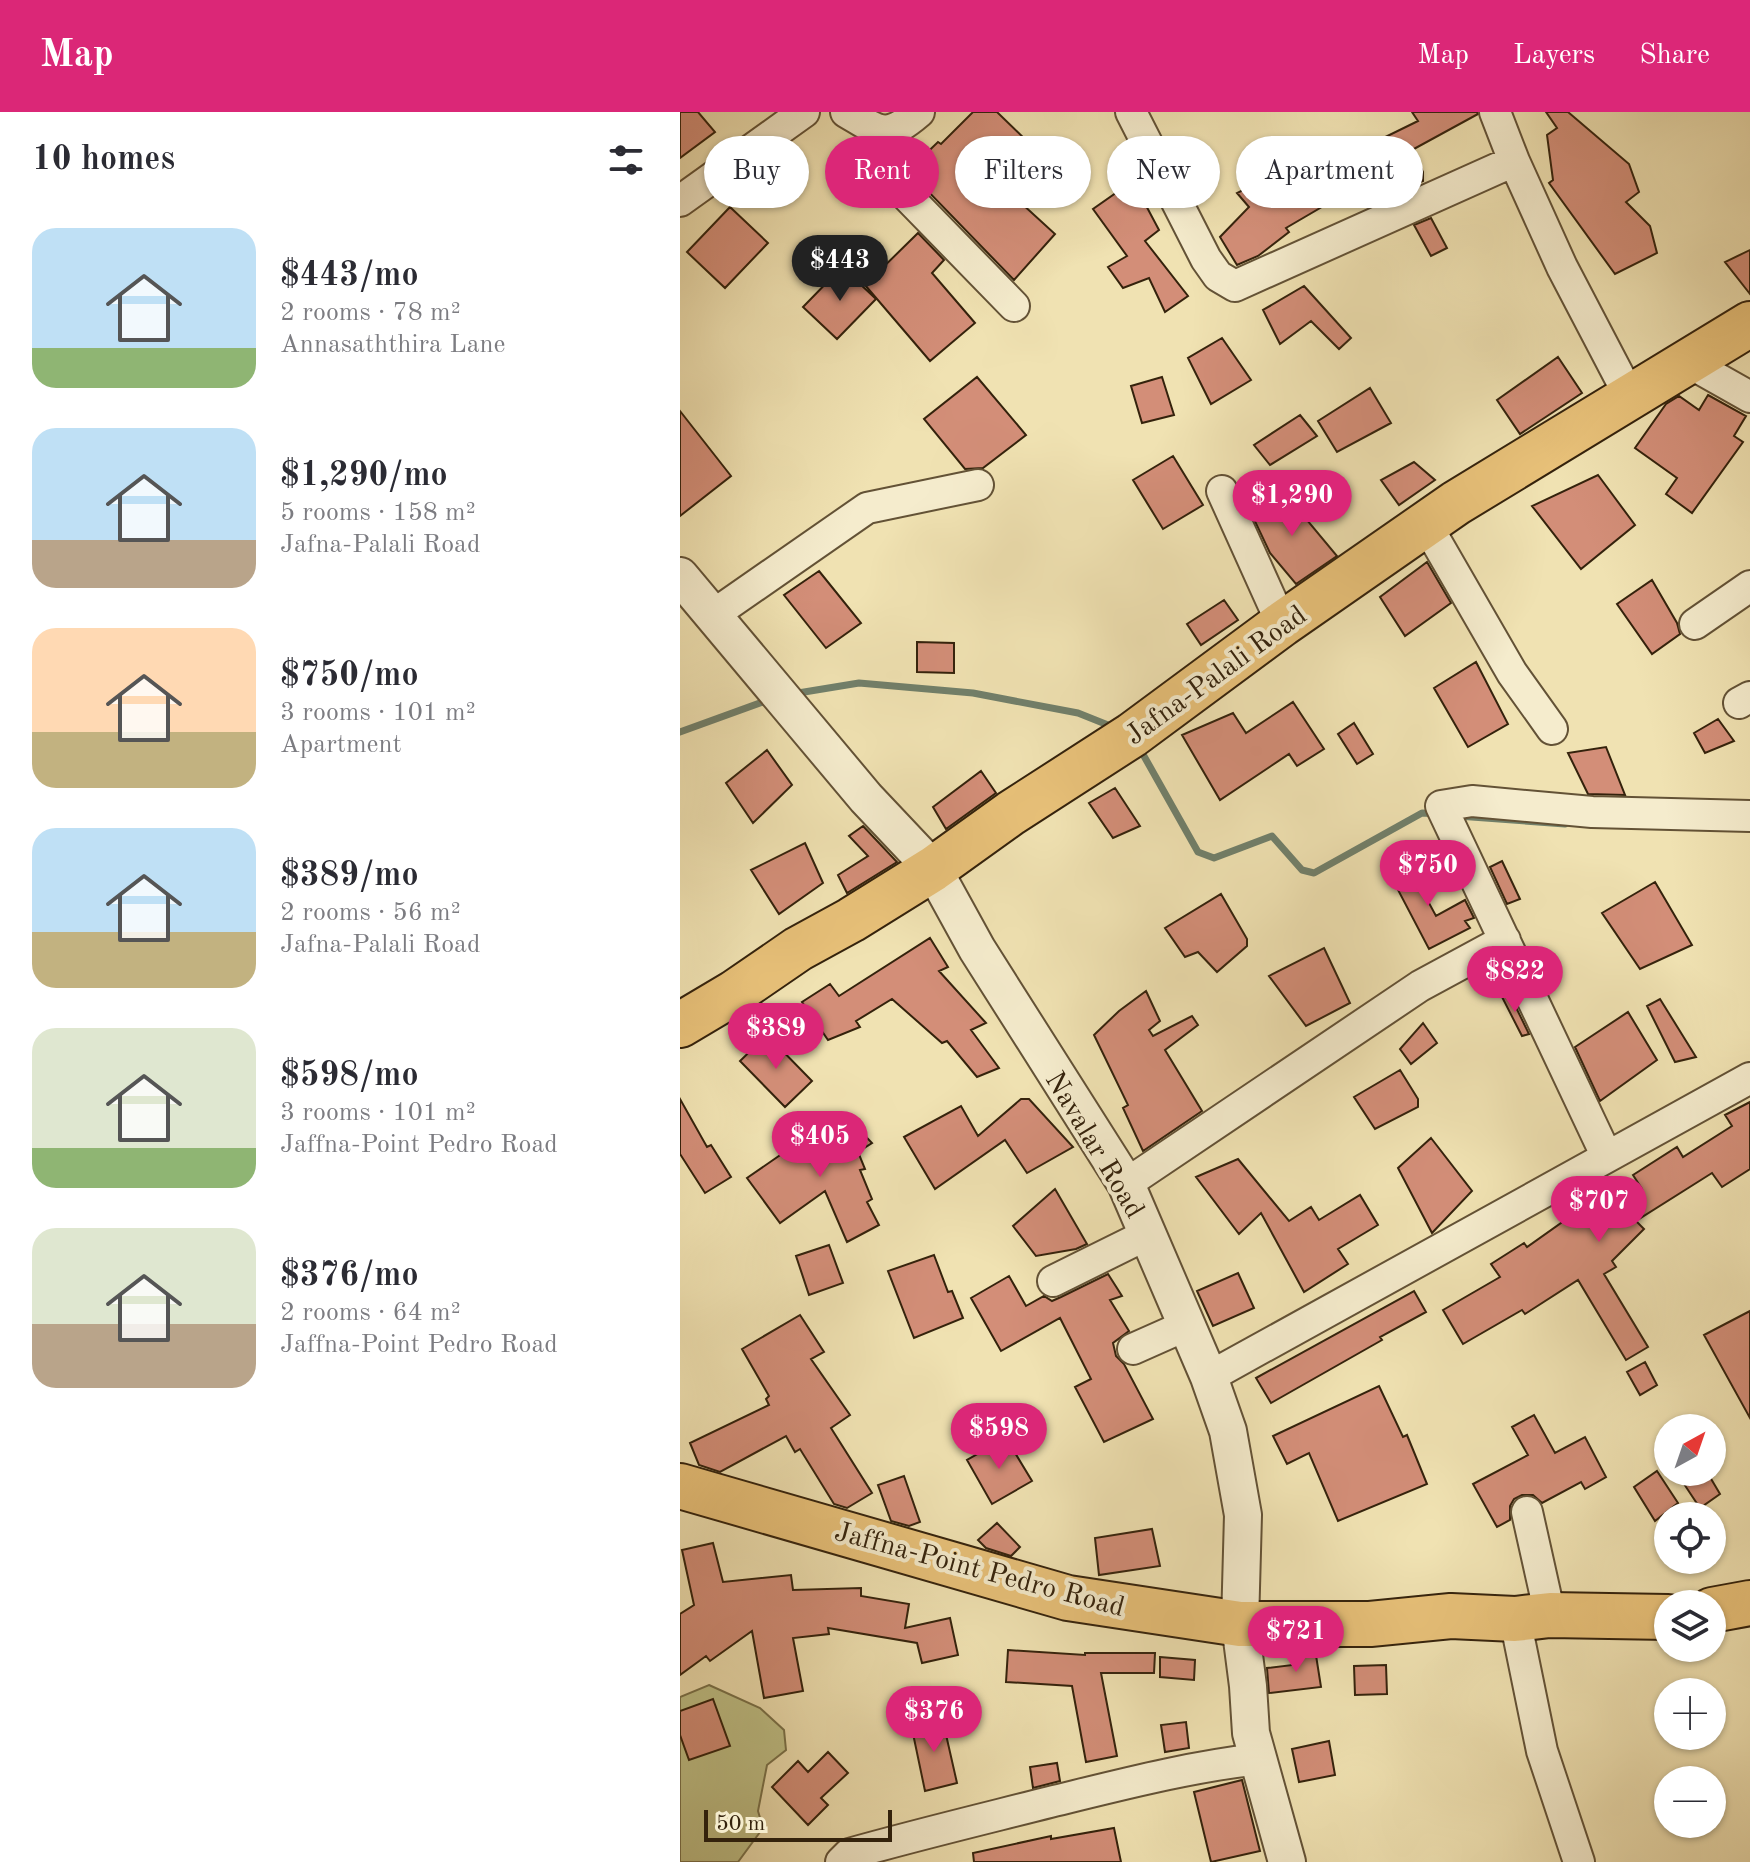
<!DOCTYPE html>
<html lang="en">
<head>
<meta charset="utf-8">
<style>
  :root { --surface:#fff; --page:#f2f2f3; --text:#2b2b33; --muted:#7c7c81; --accent:#db2777 }
  body { margin:0; font-family:"Old Standard TT",serif; background:var(--page); color:var(--text); height:100vh; display:flex; flex-direction:column; font-size:30px; white-space:nowrap }
  * { box-sizing:border-box; margin:0 }
  p { font-size:26px; color:var(--muted) }
  .icon { flex:none; width:44px; height:44px; fill:none; stroke:currentColor; stroke-width:2; stroke-linecap:round; stroke-linejoin:round }
  .map { position:relative; flex:1; overflow:hidden }
  .side { display:flex; flex-direction:column; background:var(--surface); width:680px }
  .side>* { flex:none }
  .hud { position:absolute; left:24px; top:24px; width:760px; height:72px; display:flex; gap:16px }
  .needle { width:52px; rotate:40deg }
  .tools { position:absolute; left:974px; top:1302px; display:grid; gap:16px }
  .tools a { display:grid; place-items:center; width:72px; height:72px; border-radius:50%; background:var(--surface); box-shadow:0 2px 6px #0004; font-size:40px }
  .scale { position:absolute; left:24px; bottom:20px; width:188px; box-sizing:border-box; padding-left:8px; border:4px solid #34220c; border-top:0; font-size:22px; line-height:28px; white-space:nowrap; color:#34220c; -webkit-text-stroke:6px #f5eccd; paint-order:stroke }
  .price { position:absolute; translate:-50% -68px; padding:0 18px; border-radius:28px; background:var(--accent); color:#fff; font-size:26px; line-height:52px; filter:drop-shadow(0 2px 4px #0008) }
  .price::after { content:''; position:absolute; left:50%; top:48px; width:24px; height:18px; margin-left:-12px; background:inherit; clip-path:polygon(0 0,100% 0,50% 100%) }
  .price.selected { background:#222; color:#fff }
  ul { padding:0; list-style:none }
  li { display:flex; align-items:center; gap:24px; height:200px; padding:0 32px }
  li span { display:grid; place-items:center; flex:none; width:224px; height:160px; border-radius:24px; color:#555 }
  li>.icon { margin-inline-start:auto }
  span .icon { width:96px; height:96px; fill:#fffc; stroke-width:1 }
  li b { font-size:34px }
  h2 { display:flex; justify-content:space-between; align-items:center; height:96px; padding:0 32px; font-size:34px }
  .chip { padding:0 28px; border-radius:36px; background:var(--surface); box-shadow:0 2px 6px #0004; font-size:28px; line-height:72px }
  .chip.selected { background:var(--accent); color:#fff }
  header { display:flex; align-items:center; gap:48px; box-sizing:border-box; height:112px; padding:0 40px; background:var(--accent); color:#fff }
  header strong { font-size:38px }
  nav { display:flex; gap:44px; margin-inline-start:auto; font-size:28px }
  main { display:flex; flex:1; min-height:0 }
  .map>svg:first-child { display:block }
  .green { fill:#c0c288; stroke:#7a724a; stroke-width:2 }
  .lines { fill:none; stroke-linecap:round; stroke-linejoin:round }
  .stream { stroke:#71806b; stroke-width:7 }
  .building { fill:#d38e78; stroke:#34220c; stroke-width:2 }
  .minor-casing { stroke:#635236; stroke-width:34 }
  .tertiary-casing { stroke:#635236; stroke-width:40 }
  .primary-casing { stroke:#34220c; stroke-width:48 }
  .minor { stroke:#f5eccd; stroke-width:30 }
  .tertiary { stroke:#f5eccd; stroke-width:36 }
  .primary { stroke:#e8c179; stroke-width:44 }
  .labels { text-anchor:middle; stroke-width:8; stroke-linejoin:round; paint-order:stroke }
  .street-label { font-size:28px; fill:#34220c; stroke:#f5eccd }
</style>
</head>
<body>
<header>
<strong>Map</strong>
<nav><a>Map</a><a>Layers</a><a>Share</a></nav>
</header>
<main>
<section class="side">
<h2>10 homes<svg class="icon" aria-label="filters" viewBox="0 0 24 24"><path d="M4 7h16M4 17h16"/><circle cx="9" cy="7" r="2"/><circle cx="15" cy="17" r="2"/></svg></h2>
<ul>
<li><span style="background:linear-gradient(#bfe0f5 75%,#8fb573 0)"><svg class="icon" aria-label="home" viewBox="0 0 24 24"><path d="M3 11l9-7 9 7M6 9v11h12V9"/></svg></span><div><b>$443/mo</b><p>2 rooms · 78 m²</p><p>Annasaththira Lane</p></div></li>
<li><span style="background:linear-gradient(#bfe0f5 70%,#b9a48a 0)"><svg class="icon" aria-label="home" viewBox="0 0 24 24"><path d="M3 11l9-7 9 7M6 9v11h12V9"/></svg></span><div><b>$1,290/mo</b><p>5 rooms · 158 m²</p><p>Jafna-Palali Road</p></div></li>
<li><span style="background:linear-gradient(#ffd9b3 65%,#c2b280 0)"><svg class="icon" aria-label="home" viewBox="0 0 24 24"><path d="M3 11l9-7 9 7M6 9v11h12V9"/></svg></span><div><b>$750/mo</b><p>3 rooms · 101 m²</p><p>Apartment</p></div></li>
<li><span style="background:linear-gradient(#bfe0f5 65%,#c2b280 0)"><svg class="icon" aria-label="home" viewBox="0 0 24 24"><path d="M3 11l9-7 9 7M6 9v11h12V9"/></svg></span><div><b>$389/mo</b><p>2 rooms · 56 m²</p><p>Jafna-Palali Road</p></div></li>
<li><span style="background:linear-gradient(#dfe7d0 75%,#8fb573 0)"><svg class="icon" aria-label="home" viewBox="0 0 24 24"><path d="M3 11l9-7 9 7M6 9v11h12V9"/></svg></span><div><b>$598/mo</b><p>3 rooms · 101 m²</p><p>Jaffna-Point Pedro Road</p></div></li>
<li><span style="background:linear-gradient(#dfe7d0 60%,#b9a48a 0)"><svg class="icon" aria-label="home" viewBox="0 0 24 24"><path d="M3 11l9-7 9 7M6 9v11h12V9"/></svg></span><div><b>$376/mo</b><p>2 rooms · 64 m²</p><p>Jaffna-Point Pedro Road</p></div></li>
</ul>
</section>
<div class="map">
<svg width="1070" height="1750" viewBox="0 0 1070 1750">
  <rect width="100%" height="100%" fill="#f0e2b2"/>
  <filter id="stains"><feTurbulence type="fractalNoise" baseFrequency=".0025" numOctaves="4"/><feColorMatrix values="0 0 0 0 .2 0 0 0 0 .09 0 0 0 0 .02 0 0 0 .5 -.17"/></filter>
  <radialGradient id="worn" r=".72"><stop offset=".6" stop-color="#630" stop-opacity="0"/><stop offset="1" stop-color="#630" stop-opacity=".3"/></radialGradient>
  <path class="green" d="M 29,1573 L 80,1596 L 104,1618 L 106,1638 L 87,1653 L 78,1699 L 83,1716 L 58,1750 L 0,1750 L 0,1585 Z"/>
  <g class="lines">
    <path class="stream" d="M 112,582 L 179,571 L 293,581 L 398,601 L 433,615
      M 0,620 L 88,588
      M 460,637 L 518,740 L 534,746 L 592,724 L 622,758 L 634,761 L 742,701 L 757,702
      M 778,704 L 885,712"/>
  </g>
  <path class="building" d="M 0,0 L 18,0 L 35,20 L 0,46 Z
    M 293,0 L 317,0 L 353,35 L 318,70 L 375,122 L 334,168 L 238,69 L 231,56 L 258,30 L 261,32 Z
    M 732,0 L 797,0 L 798,2 L 732,38 L 743,60 L 743,69 L 715,79 L 689,33 L 738,9 Z
    M 866,0 L 888,0 L 949,52 L 959,80 L 946,90 L 970,114 L 977,141 L 935,162 L 869,71 L 873,68 L 867,23 L 877,16 Z
    M 626,35 L 664,82 L 606,116 L 609,120 L 578,144 L 557,153 L 540,125 L 569,95 L 557,81 L 594,63 L 590,56 Z
    M 176,42 L 192,58 L 201,75 L 183,94 L 153,65 Z
    M 453,69 L 479,118 L 465,129 L 508,184 L 485,200 L 469,166 L 443,176 L 428,155 L 447,144 L 413,97 Z
    M 50,95 L 88,131 L 45,176 L 7,140 Z
    M 751,106 L 767,136 L 751,144 L 734,113 Z
    M 238,121 L 264,148 L 252,161 L 295,211 L 250,249 L 185,173 Z
    M 1070,138 L 1070,182 L 1045,150 Z
    M 162,155 L 196,187 L 157,227 L 123,195 Z
    M 624,174 L 671,226 L 659,237 L 631,209 L 600,232 L 583,198 Z
    M 542,226 L 571,268 L 531,292 L 508,246 Z
    M 878,245 L 902,281 L 840,322 L 817,288 Z
    M 297,265 L 346,323 L 303,356 L 285,357 L 244,307 Z
    M 482,265 L 494,303 L 462,311 L 451,274 Z
    M 690,276 L 711,311 L 657,340 L 638,309 Z
    M 1028,283 L 1066,304 L 1054,324 L 1063,330 L 1012,401 L 986,382 L 997,366 L 955,336 L 986,292 L 999,284 L 1019,298 Z
    M 0,299 L 51,364 L 0,404 Z
    M 620,303 L 637,324 L 590,353 L 574,333 Z
    M 493,344 L 523,393 L 483,417 L 453,368 Z
    M 734,350 L 755,368 L 719,393 L 701,368 Z
    M 918,363 L 955,413 L 901,457 L 852,394 Z
    M 602,378 L 657,444 L 616,472 L 590,441 L 572,403 Z
    M 747,450 L 771,491 L 725,524 L 700,485 Z
    M 139,459 L 181,511 L 146,536 L 104,483 Z
    M 972,468 L 997,511 L 1000,522 L 972,542 L 937,492 Z
    M 544,488 L 558,508 L 521,533 L 507,512 Z
    M 237,530 L 274,531 L 274,561 L 237,560 Z
    M 796,550 L 828,612 L 788,635 L 754,576 Z
    M 613,590 L 644,637 L 617,654 L 609,642 L 540,688 L 502,623 L 553,601 L 566,621 Z
    M 1038,607 L 1054,629 L 1025,641 L 1014,621 Z
    M 674,611 L 693,642 L 677,652 L 658,622 Z
    M 926,635 L 945,683 L 908,682 L 888,641 Z
    M 87,638 L 112,673 L 73,711 L 46,671 Z
    M 301,659 L 316,681 L 266,717 L 253,695 Z
    M 435,676 L 460,714 L 433,726 L 409,691 Z
    M 183,714 L 217,750 L 167,781 L 158,763 L 188,744 L 169,724 Z
    M 125,731 L 143,771 L 99,802 L 71,758 Z
    M 724,745 L 756,804 L 785,788 L 794,806 L 785,809 L 790,816 L 749,837 L 706,755 Z
    M 822,749 L 840,787 L 827,792 L 810,755 Z
    M 975,770 L 1012,833 L 960,857 L 922,801 Z
    M 541,782 L 567,827 L 567,834 L 537,860 L 518,840 L 505,845 L 485,816 Z
    M 250,826 L 268,855 L 259,859 L 306,911 L 291,918 L 319,956 L 297,965 L 267,929 L 262,931 L 212,887 L 176,909 L 180,915 L 148,928 L 122,890 L 150,872 L 159,884 Z
    M 644,836 L 670,891 L 626,914 L 589,864 Z
    M 466,879 L 480,909 L 469,918 L 473,924 L 512,904 L 518,913 L 485,938 L 522,999 L 463,1039 L 443,996 L 448,993 L 414,923 L 439,899 Z
    M 828,879 L 849,922 L 842,924 L 821,883 Z
    M 980,887 L 1016,945 L 995,950 L 967,894 Z
    M 948,900 L 977,948 L 920,989 L 895,935 Z
    M 743,911 L 757,931 L 731,952 L 720,937 Z
    M 87,923 L 132,969 L 105,995 L 60,949 Z
    M 720,958 L 738,987 L 738,995 L 695,1017 L 674,985 Z
    M 0,987 L 27,1035 L 31,1033 L 51,1065 L 25,1081 L 0,1042 Z
    M 341,987 L 349,987 L 393,1035 L 347,1061 L 325,1028 L 255,1077 L 224,1025 L 281,994 L 298,1024 Z
    M 1070,990 L 1070,1057 L 1042,1075 L 1032,1061 L 956,1109 L 964,1117 L 932,1149 L 936,1155 L 924,1162 L 968,1235 L 946,1248 L 898,1168 L 845,1202 L 842,1198 L 783,1232 L 763,1198 L 820,1165 L 811,1152 L 844,1131 L 847,1135 L 898,1099 L 908,1114 L 962,1077 L 953,1063 L 997,1035 L 1003,1045 L 1052,1014 L 1045,1003 Z
    M 169,1007 L 192,1031 L 178,1040 L 185,1057 L 180,1058 L 192,1087 L 187,1090 L 199,1113 L 167,1130 L 145,1079 L 100,1111 L 67,1066 L 106,1039 L 103,1035 L 127,1019 L 134,1030 Z
    M 751,1026 L 792,1079 L 752,1121 L 718,1056 Z
    M 558,1047 L 609,1109 L 631,1095 L 639,1108 L 680,1083 L 698,1113 L 658,1137 L 668,1152 L 624,1180 L 581,1101 L 559,1122 L 516,1065 Z
    M 375,1077 L 407,1132 L 396,1137 L 356,1144 L 333,1114 Z
    M 149,1133 L 163,1171 L 129,1183 L 116,1144 Z
    M 254,1143 L 268,1180 L 272,1179 L 283,1206 L 234,1226 L 208,1159 Z
    M 558,1161 L 574,1196 L 533,1214 L 517,1179 Z
    M 428,1162 L 442,1184 L 430,1188 L 449,1219 L 433,1231 L 436,1244 L 444,1252 L 473,1307 L 424,1330 L 395,1275 L 411,1267 L 380,1206 L 321,1239 L 291,1186 L 329,1164 L 346,1194 L 364,1184 L 372,1189 L 381,1185 Z
    M 734,1179 L 746,1200 L 700,1225 L 702,1228 L 591,1291 L 576,1266 Z
    M 1070,1199 L 1070,1306 L 1024,1223 Z
    M 120,1203 L 144,1240 L 131,1247 L 170,1303 L 151,1316 L 192,1381 L 167,1396 L 154,1392 L 120,1337 L 115,1340 L 106,1324 L 40,1360 L 19,1353 L 10,1331 L 89,1293 L 86,1287 L 89,1284 L 62,1237 Z
    M 965,1250 L 977,1273 L 960,1283 L 947,1260 Z
    M 699,1274 L 723,1325 L 727,1323 L 747,1372 L 658,1409 L 629,1341 L 607,1352 L 593,1324 Z
    M 854,1303 L 875,1341 L 905,1325 L 926,1365 L 905,1377 L 901,1370 L 862,1391 L 853,1383 L 842,1383 L 834,1387 L 830,1394 L 830,1408 L 817,1415 L 793,1372 L 848,1343 L 832,1315 Z
    M 326,1326 L 352,1369 L 312,1392 L 287,1348 Z
    M 977,1359 L 998,1391 L 975,1409 L 954,1375 Z
    M 1016,1360 L 1027,1360 L 1040,1382 L 1020,1396 L 1004,1372 Z
    M 224,1364 L 240,1410 L 229,1414 L 211,1409 L 198,1373 Z
    M 317,1411 L 340,1435 L 331,1444 L 306,1436 L 298,1428 Z
    M 472,1417 L 480,1454 L 419,1463 L 415,1426 Z
    M 33,1431 L 43,1470 L 111,1463 L 113,1478 L 181,1476 L 181,1484 L 229,1492 L 225,1516 L 270,1506 L 278,1543 L 242,1551 L 237,1531 L 148,1516 L 149,1522 L 113,1526 L 123,1579 L 84,1586 L 72,1519 L 30,1549 L 26,1544 L 0,1563 L 0,1502 L 14,1493 L 2,1438 Z
    M 635,1537 L 641,1575 L 589,1581 L 587,1556 L 613,1553 L 611,1540 Z
    M 328,1538 L 405,1543 L 405,1541 L 475,1541 L 474,1561 L 421,1561 L 437,1644 L 406,1650 L 392,1574 L 326,1570 Z
    M 480,1545 L 515,1548 L 514,1568 L 480,1565 Z
    M 706,1553 L 707,1582 L 675,1583 L 674,1554 Z
    M 33,1587 L 50,1634 L 9,1648 L 0,1623 L 0,1599 Z
    M 262,1605 L 277,1671 L 245,1679 L 231,1612 Z
    M 506,1610 L 509,1636 L 485,1640 L 481,1613 Z
    M 649,1629 L 655,1663 L 619,1670 L 612,1637 Z
    M 148,1640 L 168,1661 L 141,1686 L 148,1693 L 128,1713 L 92,1675 L 118,1649 L 128,1660 Z
    M 377,1651 L 380,1669 L 353,1676 L 350,1655 Z
    M 562,1668 L 580,1739 L 531,1750 L 514,1680 Z
    M 434,1716 L 441,1750 L 294,1750 L 293,1741 L 371,1724 L 371,1727 Z"/>
  <g class="lines">
    <g class="minor-casing">
      <path id="minor" d="M 166,0 C 200,20 205,29 239,0
        M 451,0 L 526,147 L 538,164 L 555,174 L 834,49 L 882,155 L 950,285
        M 815,0 L 834,49
        M 193,18 L 223,80 L 334,194
        M 0,89 L 124,0
        M 1008,250 L 1070,285
        M 542,379 L 602,512
        M 746,412 L 832,561 L 872,617
        M 33,503 L 187,396 L 298,373
        M 1015,512 L 1070,474
        M 1059,591 L 1070,585
        M 927,1045 L 761,694 L 792,689 L 912,700 L 1070,704
        M 446,1072 L 740,874 L 825,828
        M 373,1169 L 468,1122
        M 453,1237 L 507,1213
        M 529,1265 L 1070,966
        M 847,1400 L 870,1503
        M 835,1507 L 862,1639 L 899,1750
        M 161,1750 L 169,1742 C 236,1723 303,1707 370,1690 C 440,1673 508,1655 579,1647"/>
    </g>
    <g class="tertiary-casing">
      <path id="tertiary" d="M 0,464 L 186,686 L 253,757 L 297,837 L 446,1072 L 529,1265 L 548,1319 L 563,1403 L 560,1512 L 568,1574 L 571,1621 L 607,1750"/>
    </g>
    <g class="primary-casing">
      <path id="primary" d="M 0,913 L 54,881 L 118,837 L 171,808 L 253,757 L 331,701 L 452,623 L 602,512 L 776,391 L 1070,212
        M 0,1374 L 388,1486 L 560,1512 L 690,1512 L 771,1504 L 835,1507 L 870,1503 L 988,1505
        M 1032,1498 L 1070,1491"/>
    </g>
    <use href="#minor" class="minor"/>
    <use href="#tertiary" class="tertiary"/>
    <use href="#primary" class="primary"/>
  </g>
  <g class="labels">
    <g class="street-label">
      <text transform="translate(535 562) rotate(-36)" y="10">Jafna-Palali Road</text>
      <text transform="translate(416 1032) rotate(59)" y="10">Navalar Road</text>
      <text transform="translate(300 1456) rotate(15)" y="10">Jaffna-Point Pedro Road</text>
    </g>
  </g>
  <rect width="100%" height="100%" filter="url(#stains)"/>
  <rect width="100%" height="100%" fill="url(#worn)"/>
</svg>
<div class="tools">
<a><svg class="needle" viewBox="-14 -14 28 28"><path d="M0-13l5 13h-10z" fill="#e53935"/><path d="M0 13l5-13h-10z" fill="#7c7c81"/></svg></a>
<a><svg class="icon" aria-label="locate" viewBox="0 0 24 24"><circle cx="12" cy="12" r="6"/><path d="M12 2v4M12 18v4M2 12h4M18 12h4"/></svg></a>
<a><svg class="icon" aria-label="layers" viewBox="0 0 24 24"><path d="M12 4l9 5-9 5-9-5zM3 14l9 5 9-5"/></svg></a>
<a>+</a>
<a>−</a>
</div>
<div class="scale">50 m</div>
<b class="price selected" style="left:160px;top:191px">$443</b>
<b class="price" style="left:612px;top:426px">$1,290</b>
<b class="price" style="left:748px;top:796px">$750</b>
<b class="price" style="left:835px;top:902px">$822</b>
<b class="price" style="left:96px;top:959px">$389</b>
<b class="price" style="left:140px;top:1067px">$405</b>
<b class="price" style="left:919px;top:1132px">$707</b>
<b class="price" style="left:319px;top:1359px">$598</b>
<b class="price" style="left:616px;top:1562px">$721</b>
<b class="price" style="left:254px;top:1642px">$376</b>
<div class="hud">
<a class="chip">Buy</a>
<a class="chip selected">Rent</a>
<a class="chip">Filters</a>
<a class="chip">New</a>
<a class="chip">Apartment</a>
</div>
</div>
</main>
</body>
</html>
